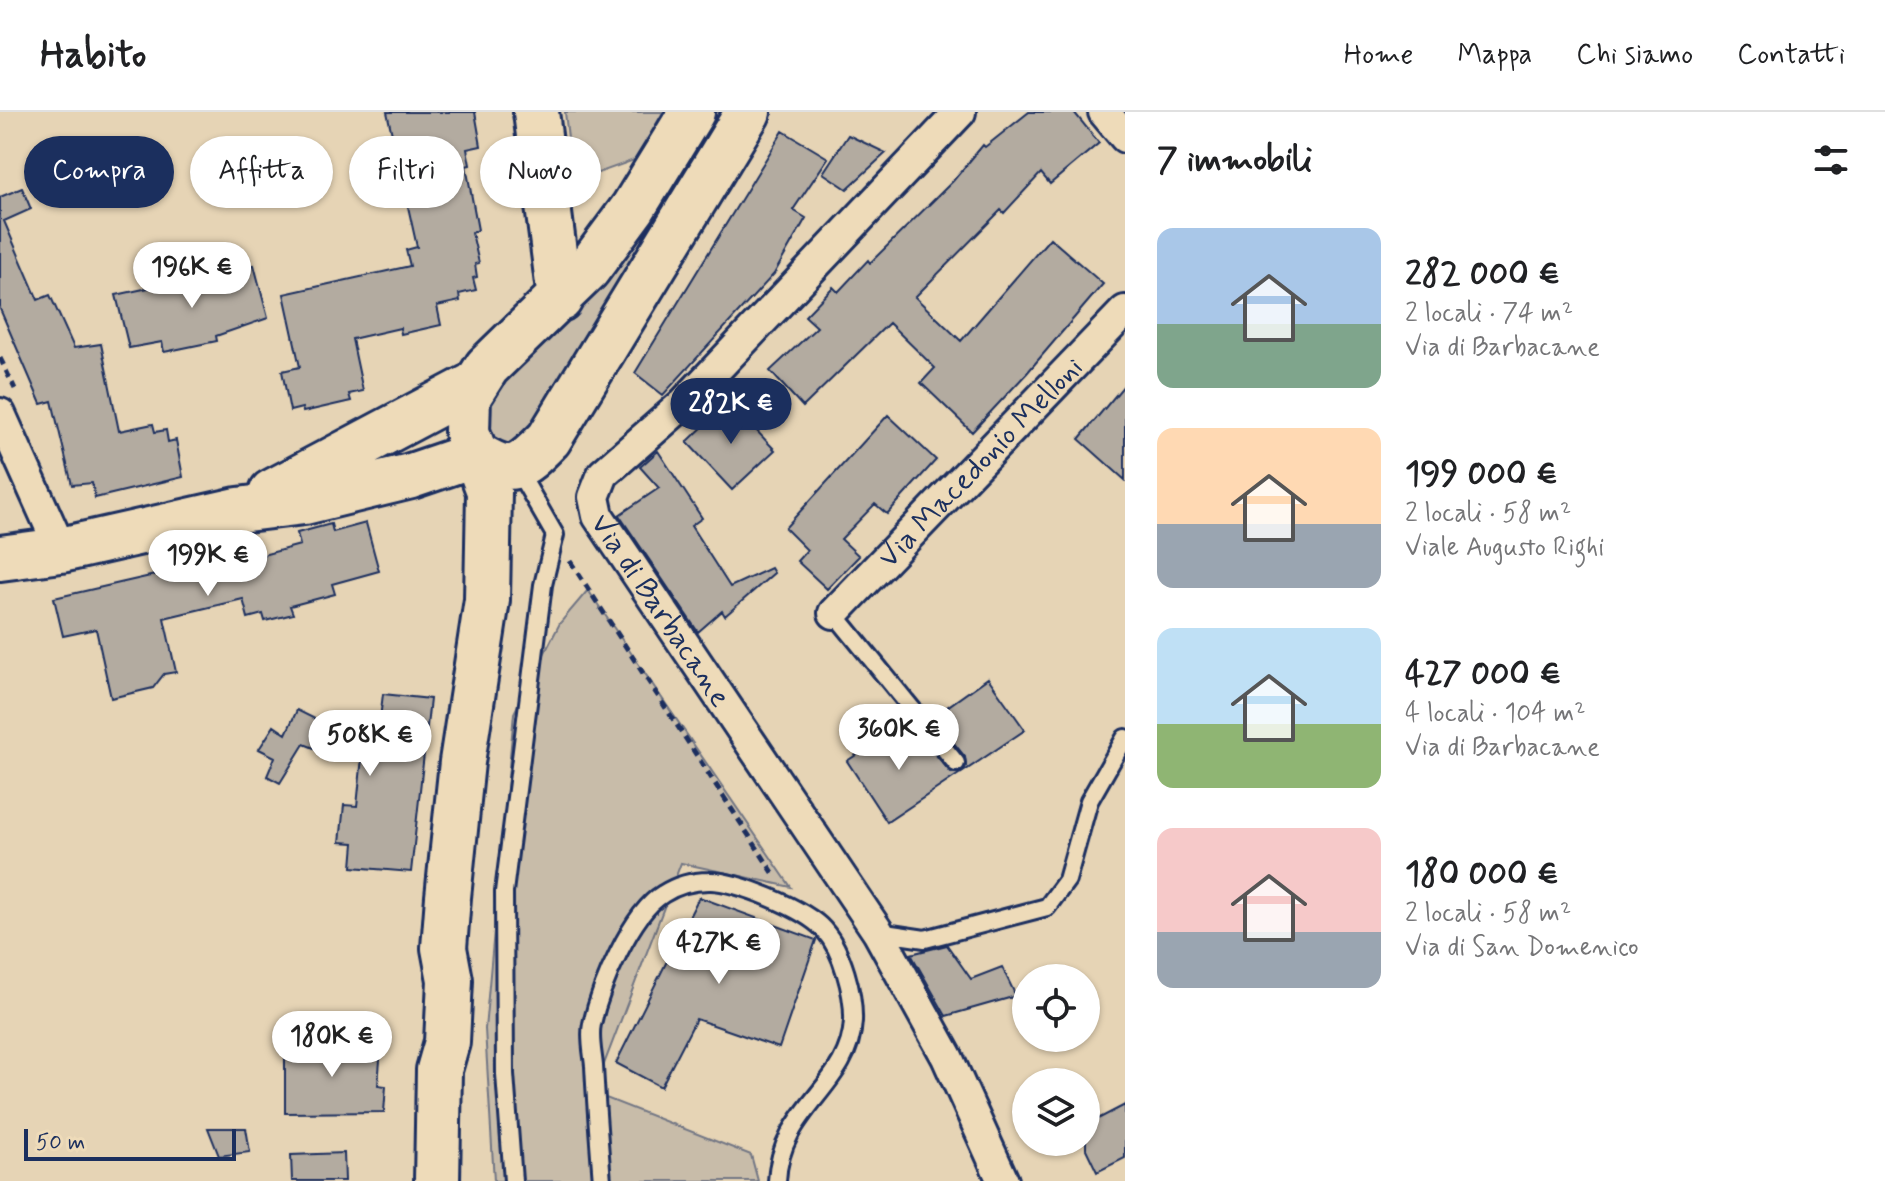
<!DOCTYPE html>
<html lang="it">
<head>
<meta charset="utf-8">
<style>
  :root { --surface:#fff; --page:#f6f6f6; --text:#202124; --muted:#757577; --line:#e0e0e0; --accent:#1b2f5e }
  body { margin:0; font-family:Mynerve,sans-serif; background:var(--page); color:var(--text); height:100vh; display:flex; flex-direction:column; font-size:30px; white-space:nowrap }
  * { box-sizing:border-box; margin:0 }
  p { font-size:26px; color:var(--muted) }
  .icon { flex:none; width:44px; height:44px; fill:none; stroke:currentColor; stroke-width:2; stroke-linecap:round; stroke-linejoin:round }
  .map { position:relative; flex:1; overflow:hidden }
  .details { display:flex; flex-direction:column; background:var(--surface); width:760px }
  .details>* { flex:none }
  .top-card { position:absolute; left:24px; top:24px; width:760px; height:72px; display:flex; gap:16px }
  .buttons { position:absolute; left:1012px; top:852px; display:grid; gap:16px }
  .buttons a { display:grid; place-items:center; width:88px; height:88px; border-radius:50%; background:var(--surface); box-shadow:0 2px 6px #0004; font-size:40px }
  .scale { position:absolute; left:24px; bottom:20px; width:212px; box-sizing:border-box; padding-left:8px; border:4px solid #1b2f5e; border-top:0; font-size:22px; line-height:28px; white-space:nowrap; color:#1b2f5e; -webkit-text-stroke:6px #eedbb9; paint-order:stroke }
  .price { position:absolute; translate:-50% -68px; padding:0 18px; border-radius:28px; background:#fff; color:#222; font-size:26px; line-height:52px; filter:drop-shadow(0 2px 4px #0008) }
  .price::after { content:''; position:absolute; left:50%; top:48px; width:24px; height:18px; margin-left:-12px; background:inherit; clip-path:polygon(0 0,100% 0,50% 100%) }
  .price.on { background:var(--accent); color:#fff }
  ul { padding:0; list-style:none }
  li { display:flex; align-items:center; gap:24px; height:200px; padding:0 32px }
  li span { display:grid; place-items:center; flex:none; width:224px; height:160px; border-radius:16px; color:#555 }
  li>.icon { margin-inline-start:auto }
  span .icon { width:96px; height:96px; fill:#fffc; stroke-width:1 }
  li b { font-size:34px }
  h2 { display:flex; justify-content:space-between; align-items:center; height:96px; padding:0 32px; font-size:34px }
  .chip { padding:0 28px; border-radius:36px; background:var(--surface); box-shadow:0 2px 6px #0004; font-size:28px; line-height:72px }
  .chip.on { background:var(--accent); color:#fff }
  header { display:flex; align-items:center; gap:48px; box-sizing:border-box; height:112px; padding:0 40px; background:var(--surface); border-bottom:2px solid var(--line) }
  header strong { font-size:38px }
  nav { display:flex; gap:44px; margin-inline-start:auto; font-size:28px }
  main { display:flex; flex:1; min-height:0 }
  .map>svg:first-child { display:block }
  .green { fill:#c8bca9; stroke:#727684; stroke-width:2 }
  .building { fill:#b3aba0; stroke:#1b2f5e; stroke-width:2 }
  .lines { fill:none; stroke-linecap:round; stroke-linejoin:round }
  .service-casing { stroke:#1b2f5e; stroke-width:22 }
  .minor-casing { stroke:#1b2f5e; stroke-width:36 }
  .secondary-casing { stroke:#1b2f5e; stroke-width:50 }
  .path { stroke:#1b2f5e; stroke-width:5; stroke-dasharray:8 6; stroke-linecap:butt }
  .service { stroke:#eedbb9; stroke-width:16 }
  .minor { stroke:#eedbb9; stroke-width:30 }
  .secondary { stroke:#eedbb9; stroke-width:44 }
  .labels { text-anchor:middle; stroke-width:8; stroke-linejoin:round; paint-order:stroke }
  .street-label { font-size:30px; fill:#1b2f5e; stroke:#eedbb9 }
</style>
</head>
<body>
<header>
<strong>Habito</strong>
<nav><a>Home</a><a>Mappa</a><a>Chi siamo</a><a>Contatti</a></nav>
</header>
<main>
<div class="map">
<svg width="1125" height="1069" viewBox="0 0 1125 1069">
  <rect width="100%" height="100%" fill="#e6d4b5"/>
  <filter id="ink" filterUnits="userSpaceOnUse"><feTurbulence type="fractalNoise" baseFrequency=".0125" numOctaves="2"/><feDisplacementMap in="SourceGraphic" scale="16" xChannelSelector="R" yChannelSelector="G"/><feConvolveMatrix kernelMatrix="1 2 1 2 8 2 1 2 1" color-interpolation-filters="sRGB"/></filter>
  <g filter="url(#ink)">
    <path class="green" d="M 565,0 L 663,0 L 637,47 L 573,70 Z
      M 707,0 L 735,0 L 531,333 L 492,336 L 482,298 L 488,283 Z
      M 588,478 L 791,775 L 681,751 L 593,981 L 751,1043 L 758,1069 L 494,1069 L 485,917 L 514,601 L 560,511 Z"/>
    <path class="building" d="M 387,0 L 475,0 L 481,34 L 467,37 L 470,53 L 466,54 L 478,118 L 472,121 L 479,151 L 475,152 L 477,165 L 473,166 L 476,178 L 459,182 L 460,189 L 437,194 L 441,213 L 401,222 L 400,216 L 352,227 L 363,279 L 349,282 L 351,289 L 303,300 L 302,296 L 290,299 L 282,259 L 300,255 L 284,182 L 410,154 L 406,138 L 417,135 Z
      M 1029,0 L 1074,0 L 1099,31 L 1050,72 L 1041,61 L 1004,101 L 1001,98 L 915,185 L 961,229 L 1050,126 L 1103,172 L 1027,261 L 972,320 L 921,271 L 935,256 L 889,211 L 803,295 L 770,259 L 817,215 L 805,204 L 833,175 L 838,180 L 868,148 L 870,151 L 953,69 L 983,33 L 985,35 Z
      M 783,19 L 828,46 L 793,98 L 806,106 L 774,162 L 663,283 L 635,261 Z
      M 848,23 L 886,41 L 847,77 L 823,61 Z
      M 22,76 L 31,97 L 4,109 L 38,188 L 50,183 L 74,236 L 101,232 L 119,319 L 153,312 L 155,320 L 166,318 L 168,330 L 176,328 L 183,365 L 95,386 L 92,371 L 72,373 L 52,289 L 41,292 L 0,197 L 0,85 Z
      M 254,153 L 268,206 L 216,224 L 217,229 L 164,240 L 162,230 L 129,236 L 116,183 Z
      M 1125,272 L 1125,368 L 1079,327 Z
      M 729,290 L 775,338 L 732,378 L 687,330 Z
      M 888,303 L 936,348 L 887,402 L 875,392 L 841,427 L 859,444 L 827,477 L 797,449 L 807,438 L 785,416 Z
      M 658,339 L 702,406 L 691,414 L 730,475 L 771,456 L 774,461 L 725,504 L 722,499 L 698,520 L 619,403 L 659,376 L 640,355 Z
      M 366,411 L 379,459 L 332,472 L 335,482 L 290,494 L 293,502 L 265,509 L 263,502 L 248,506 L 243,487 L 164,506 L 176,560 L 164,562 L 153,576 L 111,586 L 96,517 L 63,524 L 54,486 L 168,460 L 165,448 L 218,436 L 222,454 L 300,433 L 297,421 L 331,412 L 333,420 Z
      M 988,566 L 1025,618 L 963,660 L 966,654 L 965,645 L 933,605 Z
      M 383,582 L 430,587 L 411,760 L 352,755 L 354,731 L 340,730 L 344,693 L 357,694 L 362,645 L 324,640 L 304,632 L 280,671 L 267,664 L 275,645 L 259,637 L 274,614 L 286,622 L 297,598 L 343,621 L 378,623 Z
      M 899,615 L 905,624 L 915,618 L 951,661 L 962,660 L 887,710 L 847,649 Z
      M 699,785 L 816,828 L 779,936 L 696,907 L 661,975 L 616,951 Z
      M 947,833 L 971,867 L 1002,855 L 1016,884 L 946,904 L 911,842 Z
      M 285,928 L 321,930 L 320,934 L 381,936 L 378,973 L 386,974 L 384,1000 L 285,1001 Z
      M 1125,993 L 1125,1046 L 1097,1060 L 1086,1037 L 1086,1013 Z
      M 208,1016 L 246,1016 L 250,1040 L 219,1044 Z
      M 344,1041 L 345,1069 L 292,1069 L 291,1043 Z"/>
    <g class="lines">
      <g class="service-casing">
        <path id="service" d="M 834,501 L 956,651
          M 878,820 L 925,827 L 1047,795 L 1067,768 L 1089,689 L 1125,626
          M 513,1069 L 505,962 L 504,780 L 543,473 L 555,423 L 524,369
          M 602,1069 C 599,1031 596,993 594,954 C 593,942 589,925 592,912 C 600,876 631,801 663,782 C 677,773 692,769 709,769 C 735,768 806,797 824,818 C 842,838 854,882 853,909 C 850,974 780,996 777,1069"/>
      </g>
      <g class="minor-casing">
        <g id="minor">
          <path id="s1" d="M 960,0 L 683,292 L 603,362 L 594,385 L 598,404 L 878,820 L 947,945 L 1003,1069"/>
          <path d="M 1104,0 L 1125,25"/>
          <path d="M 0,302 L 61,438"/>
          <path id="s2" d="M 834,501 L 1125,199"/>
        </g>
      </g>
      <g class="secondary-casing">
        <path id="secondary" d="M 536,0 L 560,187
          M 476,342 C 513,365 520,356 549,327 L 748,0
          M 272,380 L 472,274
          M 0,446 L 61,438 L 238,398 L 304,390 L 411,364 L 476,342
          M 437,1069 L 439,958 L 447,930 L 450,868 L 444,836 L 448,785 L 462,650 L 487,488 L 489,379 L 467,320 L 468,285 L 487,255 L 588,157 L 633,96 L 692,0"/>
      </g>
      <path class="path" d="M 0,246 L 15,277
        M 570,449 L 774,762"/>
      <use href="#service" class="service"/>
      <use href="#minor" class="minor"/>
      <use href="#secondary" class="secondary"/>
    </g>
  </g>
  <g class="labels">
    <g class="street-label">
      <text dy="10" stroke="none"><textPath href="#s2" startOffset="210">Via Macedonio Melloni</textPath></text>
      <text dy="10" stroke="none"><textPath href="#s1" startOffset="666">Via di Barbacane</textPath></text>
    </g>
  </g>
</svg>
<div class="buttons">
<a><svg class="icon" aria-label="locate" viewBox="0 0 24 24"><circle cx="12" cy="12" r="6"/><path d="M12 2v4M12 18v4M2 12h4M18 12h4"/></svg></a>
<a><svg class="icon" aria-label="layers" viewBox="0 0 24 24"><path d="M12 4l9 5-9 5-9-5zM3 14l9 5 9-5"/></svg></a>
</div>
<div class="scale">50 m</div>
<b class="price" style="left:192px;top:198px">196K €</b>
<b class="price on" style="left:731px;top:334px">282K €</b>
<b class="price" style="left:208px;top:486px">199K €</b>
<b class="price" style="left:899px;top:660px">360K €</b>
<b class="price" style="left:370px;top:666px">508K €</b>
<b class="price" style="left:719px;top:874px">427K €</b>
<b class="price" style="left:332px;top:967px">180K €</b>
<div class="top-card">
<a class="chip on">Compra</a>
<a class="chip">Affitta</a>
<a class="chip">Filtri</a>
<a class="chip">Nuovo</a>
</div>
</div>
<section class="details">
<h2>7 immobili<svg class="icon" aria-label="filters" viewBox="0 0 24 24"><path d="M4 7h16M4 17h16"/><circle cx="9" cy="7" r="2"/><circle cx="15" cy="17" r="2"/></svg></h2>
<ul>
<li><span style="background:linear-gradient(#a9c7e8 60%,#7fa58c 0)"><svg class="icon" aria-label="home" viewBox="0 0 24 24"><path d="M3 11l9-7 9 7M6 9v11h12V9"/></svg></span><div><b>282 000 €</b><p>2 locali · 74 m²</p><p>Via di Barbacane</p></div></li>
<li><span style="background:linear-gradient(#ffd9b3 60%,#9aa5b1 0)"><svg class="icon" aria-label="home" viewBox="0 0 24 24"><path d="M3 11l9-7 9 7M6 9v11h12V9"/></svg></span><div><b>199 000 €</b><p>2 locali · 58 m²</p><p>Viale Augusto Righi</p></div></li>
<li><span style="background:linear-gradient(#bfe0f5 60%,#8fb573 0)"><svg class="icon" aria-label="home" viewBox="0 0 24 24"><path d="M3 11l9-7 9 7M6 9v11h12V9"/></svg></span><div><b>427 000 €</b><p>4 locali · 104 m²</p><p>Via di Barbacane</p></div></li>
<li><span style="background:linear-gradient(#f6c9c9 65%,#9aa5b1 0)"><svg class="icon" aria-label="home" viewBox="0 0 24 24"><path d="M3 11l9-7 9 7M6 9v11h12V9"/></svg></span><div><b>180 000 €</b><p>2 locali · 58 m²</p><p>Via di San Domenico</p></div></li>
</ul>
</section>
</main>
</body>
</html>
